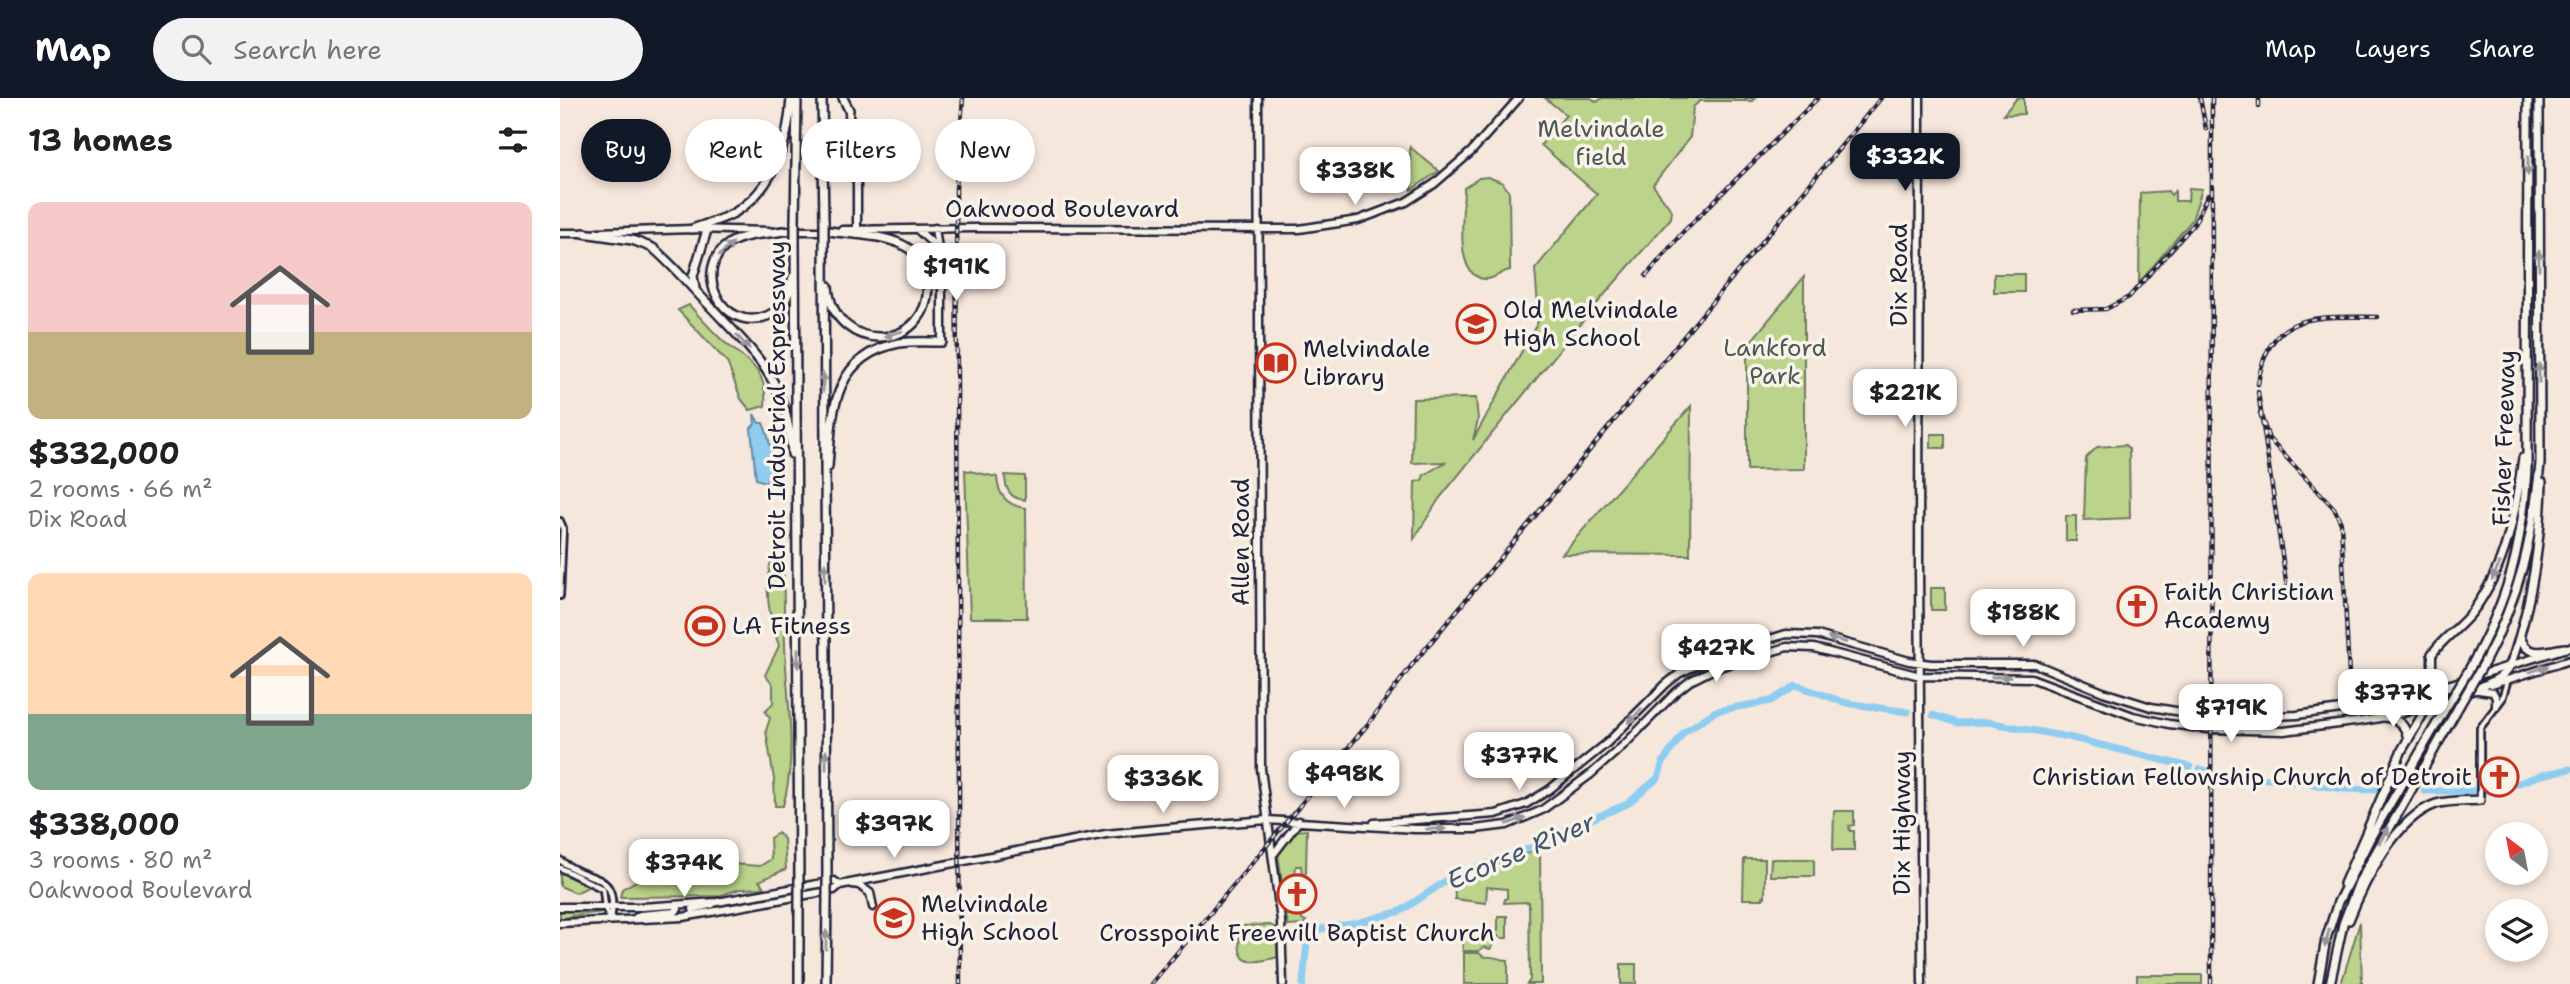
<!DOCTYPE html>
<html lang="en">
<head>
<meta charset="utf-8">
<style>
  :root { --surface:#fff; --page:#f2f2f2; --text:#202124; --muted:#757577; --accent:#111827 }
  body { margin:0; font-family:"Shantell Sans",sans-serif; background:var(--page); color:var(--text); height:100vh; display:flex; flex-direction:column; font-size:26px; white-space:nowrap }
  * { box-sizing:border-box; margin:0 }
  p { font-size:23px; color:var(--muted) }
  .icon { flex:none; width:38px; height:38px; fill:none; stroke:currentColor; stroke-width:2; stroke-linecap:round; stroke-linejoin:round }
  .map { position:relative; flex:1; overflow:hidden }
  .drawer { display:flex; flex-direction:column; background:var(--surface); width:560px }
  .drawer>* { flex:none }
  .hud { position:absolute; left:21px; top:21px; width:665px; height:63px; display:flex; gap:14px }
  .needle { width:46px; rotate:328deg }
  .controls { position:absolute; left:1925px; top:724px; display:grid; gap:14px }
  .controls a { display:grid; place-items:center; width:63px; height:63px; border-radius:50%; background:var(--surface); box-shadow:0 4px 10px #0003; font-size:35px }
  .price { position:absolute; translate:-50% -60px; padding:0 16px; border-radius:14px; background:#fff; color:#222; font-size:23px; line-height:46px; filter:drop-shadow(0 2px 4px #0008) }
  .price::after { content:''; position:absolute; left:50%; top:42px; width:21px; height:16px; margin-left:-10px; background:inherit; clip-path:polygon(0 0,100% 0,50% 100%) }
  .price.selected { background:var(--accent); color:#fff }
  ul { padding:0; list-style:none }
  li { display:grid; align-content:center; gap:14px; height:371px; padding:0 28px }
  li span { display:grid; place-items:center; height:217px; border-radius:14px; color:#555 }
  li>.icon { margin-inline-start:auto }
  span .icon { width:126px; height:126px; fill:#fffc; stroke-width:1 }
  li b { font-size:30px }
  h2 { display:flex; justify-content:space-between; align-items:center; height:84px; padding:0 28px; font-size:30px }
  .tag { padding:0 24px; border-radius:32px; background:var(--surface); box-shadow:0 4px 10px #0003; font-size:24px; line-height:63px }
  .tag.selected { background:var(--accent); color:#fff }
  header { display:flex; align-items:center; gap:42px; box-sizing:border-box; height:98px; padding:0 35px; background:var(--accent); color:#fff }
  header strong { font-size:33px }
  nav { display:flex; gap:38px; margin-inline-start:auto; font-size:24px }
  .search { width:490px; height:63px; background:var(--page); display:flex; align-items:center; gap:18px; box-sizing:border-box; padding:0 24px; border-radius:38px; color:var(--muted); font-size:26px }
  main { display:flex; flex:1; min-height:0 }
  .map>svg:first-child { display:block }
  .green { fill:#bbd38a; stroke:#6e7a62; stroke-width:2 }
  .water { fill:#8fcdf0; stroke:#6389a8; stroke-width:2 }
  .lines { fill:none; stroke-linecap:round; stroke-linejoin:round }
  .river { stroke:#8fcdf0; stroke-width:7 }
  .minor-casing { stroke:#22223b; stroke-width:10 }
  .major-casing { stroke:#22223b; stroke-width:11 }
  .highway-casing { stroke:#22223b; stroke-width:12 }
  .minor { stroke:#f7f3e8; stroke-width:4.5 }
  .major { stroke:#f7f3e8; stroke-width:6 }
  .highway { stroke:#f7f3e8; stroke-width:7 }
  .rail-casing { stroke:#22223b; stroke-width:4.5 }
  .rail { stroke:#f7f3e8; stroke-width:2; stroke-dasharray:5; stroke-linecap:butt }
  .highway-bridge-casing { stroke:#22223b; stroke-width:12; stroke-linecap:butt }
  .highway-bridge { stroke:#f7f3e8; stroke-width:7 }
  .oneway { fill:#97959a }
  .labels { text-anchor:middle; stroke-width:7; stroke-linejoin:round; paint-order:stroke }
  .park-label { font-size:24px; fill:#505753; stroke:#f7f3e8 }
  .street-label { font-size:24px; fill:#22223b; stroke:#f7f3e8 }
  .poi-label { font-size:24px; fill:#22223b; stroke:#f7f3e8; text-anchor:start }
  .water-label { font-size:26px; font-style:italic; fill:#435571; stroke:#f7f3e8 }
</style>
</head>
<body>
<header>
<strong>Map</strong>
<div class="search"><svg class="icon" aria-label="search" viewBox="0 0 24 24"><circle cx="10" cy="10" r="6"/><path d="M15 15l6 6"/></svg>Search here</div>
<nav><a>Map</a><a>Layers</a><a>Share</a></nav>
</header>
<main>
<section class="drawer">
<h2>13 homes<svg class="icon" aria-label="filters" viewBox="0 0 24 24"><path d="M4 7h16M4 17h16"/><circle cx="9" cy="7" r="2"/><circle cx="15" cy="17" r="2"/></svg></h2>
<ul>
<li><span style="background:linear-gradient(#f6c9c9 60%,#c2b280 0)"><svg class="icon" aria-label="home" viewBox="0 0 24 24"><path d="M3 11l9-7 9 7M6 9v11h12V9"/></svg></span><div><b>$332,000</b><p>2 rooms · 66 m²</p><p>Dix Road</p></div></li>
<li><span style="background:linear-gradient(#ffd9b3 65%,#7fa58c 0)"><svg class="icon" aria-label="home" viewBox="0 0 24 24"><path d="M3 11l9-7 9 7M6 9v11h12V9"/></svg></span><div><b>$338,000</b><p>3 rooms · 80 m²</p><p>Oakwood Boulevard</p></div></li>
</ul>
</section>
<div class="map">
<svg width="2010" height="886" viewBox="0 0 2010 886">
  <rect width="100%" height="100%" fill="#f6e7dc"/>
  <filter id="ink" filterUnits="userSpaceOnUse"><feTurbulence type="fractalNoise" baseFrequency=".0143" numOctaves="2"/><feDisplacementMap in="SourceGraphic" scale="14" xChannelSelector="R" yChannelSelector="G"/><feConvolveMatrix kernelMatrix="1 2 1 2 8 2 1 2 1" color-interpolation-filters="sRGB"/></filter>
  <g filter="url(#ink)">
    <path class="green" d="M 985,0 L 1031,0 L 1037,4 L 1042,0 L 1195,0 L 1192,3 L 1140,3 L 1133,9 L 1130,39 L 1093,87 L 1112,113 L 1111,120 L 1044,197 L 879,401 L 854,441 L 855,384 L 862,382 L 864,377 L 886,364 L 852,365 L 853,301 L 916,300 L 918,322 L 913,342 L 979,222 L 975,171 L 1037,96 L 981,47 L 1006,17 Z
      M 1457,0 L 1464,0 L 1464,16 L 1443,17 Z
      M 850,49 L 879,73 L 851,92 Z
      M 928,79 L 943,85 L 949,94 L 950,172 C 941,173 935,182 924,181 C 893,177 904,113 904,90 L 919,80 Z
      M 1629,90 L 1642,91 L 1632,122 L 1579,185 L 1580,95 L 1608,93 L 1611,97 L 1615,93 L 1615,103 L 1628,103 Z
      M 1434,176 L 1464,176 L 1464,194 L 1434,194 Z
      M 1244,179 L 1244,371 L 1187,372 L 1187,248 Z
      M 129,207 C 140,219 151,232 163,243 C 188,264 208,271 205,308 L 190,312 L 181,301 L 167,264 L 118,212 Z
      M 1131,308 L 1130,457 L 1002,456 Z
      M 1371,336 L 1385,336 L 1385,350 L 1371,350 Z
      M 1565,347 L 1569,351 L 1570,420 L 1524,422 L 1526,360 L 1537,349 Z
      M 405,372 L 437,379 C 438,398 448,408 466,410 L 467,520 L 410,520 Z
      M 445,377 L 465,378 L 465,402 C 450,401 445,391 445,377 Z
      M 1506,418 L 1516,418 L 1516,443 L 1506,443 Z
      M 212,460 L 223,462 C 224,497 224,533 226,569 C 229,614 236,663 223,708 L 215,708 L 214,681 L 206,633 L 210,620 L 205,614 L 213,605 L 213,587 L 205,577 L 219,548 C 209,520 203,489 212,460 Z
      M 1371,490 L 1385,490 L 1385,512 L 1371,512 Z
      M 1274,713 L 1294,713 L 1294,727 L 1289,728 L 1290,733 L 1294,733 L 1294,752 L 1273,752 Z
      M 747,732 L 746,775 L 742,776 L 741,768 L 736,768 L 731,804 L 741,805 L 742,822 L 746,823 L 743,827 L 728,828 L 718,756 L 719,751 L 735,733 Z
      M 218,735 L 224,741 L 226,771 L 199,783 L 205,790 L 180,791 L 158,798 L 60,799 L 62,791 L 80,781 L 99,784 L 119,770 L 172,766 L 200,768 L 211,761 L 210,740 Z
      M 980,750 L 981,886 L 967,886 L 970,882 L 969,804 L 944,805 L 945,801 L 947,800 L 947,791 L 927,789 L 926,805 L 895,801 L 894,782 Z
      M 1184,761 L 1205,761 L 1205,799 L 1203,798 L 1203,801 L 1183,801 Z
      M 1211,761 L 1254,761 L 1254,778 L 1210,778 Z
      M 0,773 L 30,788 L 16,795 L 0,788 Z
      M 0,812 L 43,812 L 44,814 L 11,818 L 0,822 Z
      M 938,818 L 947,818 L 947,840 L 941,840 L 934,835 L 938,832 Z
      M 1800,824 L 1802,886 L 1781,886 Z
      M 710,827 L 716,830 L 718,859 C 681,869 677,863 680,828 Z
      M 903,834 L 928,834 L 933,848 L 930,851 L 924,849 L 919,853 L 903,853 Z
      M 904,855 L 919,855 L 924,859 C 934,857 938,862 948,862 L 948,886 L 904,886 Z
      M 1061,866 L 1076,866 L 1076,886 L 1061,886 Z
      M 1577,877 L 1642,877 L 1642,886 L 1577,886 Z"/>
    <path class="water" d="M 194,316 L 199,325 L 203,325 C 210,341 217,369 206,384 L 196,381 L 191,330 L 195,326 Z"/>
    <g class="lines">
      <path class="river" d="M 1373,617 L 1397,625 L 1427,624 L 1508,639 L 1630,669
        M 1640,671 L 1647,673
        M 1668,677 L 1740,684
        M 1751,686 L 1783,691 L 1818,692
        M 1864,693 L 1937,693 L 1981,677 L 2010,671
        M 743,886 L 747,844 L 749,837 L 754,832 L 797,825 L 841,813 L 893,778 L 992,742 L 1006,732 L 1067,706 L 1098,680 L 1103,664 L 1124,634 L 1156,613 L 1211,603 L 1236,587 L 1286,605 L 1348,614"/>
      <g class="minor-casing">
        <path id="minor" d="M 0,423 L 3,430 L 0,498
          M 1920,702 L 1920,630 L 1942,601 L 1948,581
          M 0,762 C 30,787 59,770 51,822
          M 0,770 L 43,791 L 45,809 L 50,822"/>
      </g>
      <g class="major-casing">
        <path id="major" d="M 698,0 L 701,671 L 721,823 L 723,886
          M 1360,0 L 1359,468 L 1362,886
          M 289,12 L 290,49 L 297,86 L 297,132
          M 375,130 L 382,179 L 382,244
          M 282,132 L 414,130 L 739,131 L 798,122 L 846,104 L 874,86 L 911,54 L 959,0
          M 358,132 L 372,145 L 376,154
          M 219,133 L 268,133
          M 37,134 L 132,131 L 209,133
          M 0,135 L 27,135
          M 1931,587 L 2010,562
          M 1918,592 L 1933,594 L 1936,600 L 1936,609
          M 1866,594 L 1872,587 L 1872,556
          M 814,725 L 936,716 L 966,706 L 989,692 L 1047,645 L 1106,586 L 1120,575 L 1155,558 L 1226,536 L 1257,537 L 1349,563 L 1371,566 L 1475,566 L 1543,594 L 1591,609 L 1628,615 L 1693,619 L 1737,617 L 1833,604 L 2010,549
          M 713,757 L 739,723
          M 292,786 L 299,787 L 310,795 L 313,809
          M 0,809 L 82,809 L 157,804 L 274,783 L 280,787
          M 135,817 L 133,811 L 153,806
          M 74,821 L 80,817 L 115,814 L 118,811 L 115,807
          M 0,825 L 123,819 L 274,792 L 280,787 L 493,746 L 546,736 L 597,731 L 707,722 L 855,731 L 915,731 L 947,727 L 982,712 L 1031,676 L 1066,645 L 1116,594 L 1130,583 L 1156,570 L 1227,549 L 1254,550 L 1360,578 L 1471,580 L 1573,618 L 1609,626 L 1648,631 L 1724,633 L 1802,623 L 1837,617 L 1921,590"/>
      </g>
      <g class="highway-casing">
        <path id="highway" d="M 262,0 L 264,124
          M 283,0 L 289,12
          M 235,124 L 237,0
          M 132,131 C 146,126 161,122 174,115 C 213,92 229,44 231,0
          M 223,133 C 207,136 185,136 170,145 C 130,171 162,236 207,218 C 213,215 220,211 224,205 C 229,197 230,188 233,179
          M 23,135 L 72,142 L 93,150 C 113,167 131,189 150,208 C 198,259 227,282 232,356
          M 235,141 L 239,785
          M 264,142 L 267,779
          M 268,188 C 273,260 376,254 367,181 C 365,168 359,157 348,150 C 327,136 294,137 269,133
          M 135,190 L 133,178 L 147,132
          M 268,369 C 272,315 272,258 339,245 C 353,243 368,244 382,244
          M 1960,538 C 1967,562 1986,552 2005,550
          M 1872,556 C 1884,539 1901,529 1913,513 C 1947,467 1955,416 1963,360
          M 1924,565 C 1961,496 1972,442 1980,366 L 1979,0
          M 1910,570 C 1949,500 1962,451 1967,371 L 1968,0
          M 1916,591 C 1927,586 1941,581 1948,571 C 1953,562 1956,550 1959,540 C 1974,489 1981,436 1982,384
          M 1824,619 C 1839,621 1846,627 1848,642
          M 1784,786 L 1842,652 L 1871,602 L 1889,587
          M 1789,822 C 1804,784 1835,720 1876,706 C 1890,702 1906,703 1920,702
          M 239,886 L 239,804
          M 266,886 L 267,798
          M 1758,886 L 1766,841 L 1778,804 L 1812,737 L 1884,613
          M 1770,886 L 1783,826 L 1799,784 L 1899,608"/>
      </g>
      <use href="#minor" class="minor"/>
      <use href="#major" class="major"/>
      <use href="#highway" class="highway"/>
      <g class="rail-casing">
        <path id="rail" d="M 1640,0 L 1646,31
          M 1699,8 L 1699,0
          M 1086,178 L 1123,134 L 1258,0
          M 1513,212 L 1546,211 L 1569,199 L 1634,126 L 1648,97
          M 1698,286 C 1708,211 1759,219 1818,219
          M 1698,294 L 1728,497
          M 1700,315 L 1709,341 L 1774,410 L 1781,425 L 1789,577
          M 400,886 L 396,91 L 403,0
          M 591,886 L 808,626 L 852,567 L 1321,0
          M 1651,886 L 1652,0"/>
      </g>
      <use href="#rail" class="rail"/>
      <g class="highway-bridge-casing">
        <path id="highway-bridge" d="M 235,124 L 235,141
          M 264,142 L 264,124
          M 1899,608 L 1924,565
          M 1884,613 L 1910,570
          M 267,779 L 267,798
          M 239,804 L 239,785"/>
      </g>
      <use href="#highway-bridge" class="highway-bridge"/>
    </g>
    <defs><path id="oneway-solid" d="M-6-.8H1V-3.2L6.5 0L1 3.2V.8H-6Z" transform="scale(1.75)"/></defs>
    <g class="oneway">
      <use href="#oneway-solid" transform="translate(1968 68) rotate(90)"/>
      <use href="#oneway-solid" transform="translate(166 151) rotate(-43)"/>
      <use href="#oneway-solid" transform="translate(1979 162) rotate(-90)"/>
      <use href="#oneway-solid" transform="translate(333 236) rotate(163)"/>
      <use href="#oneway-solid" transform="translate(183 244) rotate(47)"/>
      <use href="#oneway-solid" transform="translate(1979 275) rotate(-90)"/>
      <use href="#oneway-solid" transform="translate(263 284) rotate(-90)"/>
      <use href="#oneway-solid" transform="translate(1936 473) rotate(115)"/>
      <use href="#oneway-solid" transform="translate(265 474) rotate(-90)"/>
      <use href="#oneway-solid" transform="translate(1277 542) rotate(-165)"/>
      <use href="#oneway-solid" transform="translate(238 560) rotate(90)"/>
      <use href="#oneway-solid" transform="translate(1979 571) rotate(-18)"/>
      <use href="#oneway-solid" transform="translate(1441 579)"/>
      <use href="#oneway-solid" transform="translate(1075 618) rotate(133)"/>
      <use href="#oneway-solid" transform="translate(266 662) rotate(-90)"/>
      <use href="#oneway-solid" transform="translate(956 723) rotate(-19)"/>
      <use href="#oneway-solid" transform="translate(876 731)"/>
      <use href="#oneway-solid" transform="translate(1824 737) rotate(-60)"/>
      <use href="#oneway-solid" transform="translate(1767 840) rotate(104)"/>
      <use href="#oneway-solid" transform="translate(266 842) rotate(-89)"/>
    </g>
  </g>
  <defs>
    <g id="school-ring" transform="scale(2.0125)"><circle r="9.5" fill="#f7f3e8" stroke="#c8321e" stroke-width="1.5"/><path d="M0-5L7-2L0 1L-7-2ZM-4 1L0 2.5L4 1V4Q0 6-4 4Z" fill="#c8321e"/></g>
    <g id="library-ring" transform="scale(2.0125)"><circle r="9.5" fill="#f7f3e8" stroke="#c8321e" stroke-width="1.5"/><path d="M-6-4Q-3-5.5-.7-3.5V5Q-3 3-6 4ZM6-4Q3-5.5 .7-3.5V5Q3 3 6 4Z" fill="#c8321e"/></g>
    <g id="church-ring" transform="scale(2.0125)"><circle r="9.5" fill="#f7f3e8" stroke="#c8321e" stroke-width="1.5"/><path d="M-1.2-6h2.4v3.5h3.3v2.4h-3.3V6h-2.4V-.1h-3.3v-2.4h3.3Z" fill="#c8321e"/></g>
    <g id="stadium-ring" transform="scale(2.0125)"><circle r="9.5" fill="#f7f3e8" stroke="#c8321e" stroke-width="1.5"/><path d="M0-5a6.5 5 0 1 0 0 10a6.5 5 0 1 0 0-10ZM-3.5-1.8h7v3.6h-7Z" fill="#c8321e"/></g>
  </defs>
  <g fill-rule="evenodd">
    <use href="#school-ring" x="916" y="226"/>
    <use href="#library-ring" x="716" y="265"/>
    <use href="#church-ring" x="1577" y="508"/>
    <use href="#stadium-ring" x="145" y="528"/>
    <use href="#church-ring" x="1939" y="679"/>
    <use href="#church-ring" x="737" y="796"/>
    <use href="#school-ring" x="334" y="820"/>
  </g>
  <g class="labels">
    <g class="park-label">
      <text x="1041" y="39">Melvindale<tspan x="1041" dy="28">field</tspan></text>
      <text x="1215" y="258">Lankford<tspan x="1215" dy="28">Park</tspan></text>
    </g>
    <g class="street-label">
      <text x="502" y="119">Oakwood Boulevard</text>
      <text transform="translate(1339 177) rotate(-90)" y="8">Dix Road</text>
      <text transform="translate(217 317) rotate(-90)" y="8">Detroit Industrial Expressway</text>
      <text transform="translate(1944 340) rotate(-88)" y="8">Fisher Freeway</text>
      <text transform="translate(681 444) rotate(-90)" y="8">Allen Road</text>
      <text transform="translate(1342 725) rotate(-90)" y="8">Dix Highway</text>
    </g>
    <g class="poi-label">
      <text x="943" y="220">Old Melvindale<tspan x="943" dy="28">High School</tspan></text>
      <text x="743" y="259">Melvindale<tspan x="743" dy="28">Library</tspan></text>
      <text x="1604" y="502">Faith Christian<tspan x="1604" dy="28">Academy</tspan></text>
      <text x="172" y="536">LA Fitness</text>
      <text x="1912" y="687" text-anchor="end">Christian Fellowship Church of Detroit</text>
      <text x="361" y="814">Melvindale<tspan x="361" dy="28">High School</tspan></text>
      <text x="737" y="843" text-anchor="middle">Crosspoint Freewill Baptist Church</text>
    </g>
    <g class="water-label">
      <text transform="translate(961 753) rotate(-23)" y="9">Ecorse River</text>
    </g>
  </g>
</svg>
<div class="controls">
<a><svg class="needle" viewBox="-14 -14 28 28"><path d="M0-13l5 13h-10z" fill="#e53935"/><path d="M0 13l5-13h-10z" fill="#757577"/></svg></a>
<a><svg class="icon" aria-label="layers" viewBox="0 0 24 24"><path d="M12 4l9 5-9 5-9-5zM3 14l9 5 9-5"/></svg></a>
</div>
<b class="price selected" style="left:1345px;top:95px">$332K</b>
<b class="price" style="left:795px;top:109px">$338K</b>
<b class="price" style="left:396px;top:205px">$191K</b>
<b class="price" style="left:1345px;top:331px">$221K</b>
<b class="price" style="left:1463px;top:551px">$188K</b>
<b class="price" style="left:1156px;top:586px">$427K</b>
<b class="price" style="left:1833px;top:631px">$377K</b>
<b class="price" style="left:1671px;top:646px">$719K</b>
<b class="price" style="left:959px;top:694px">$377K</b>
<b class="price" style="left:784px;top:712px">$498K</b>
<b class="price" style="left:603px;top:717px">$336K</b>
<b class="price" style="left:334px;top:762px">$397K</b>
<b class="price" style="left:124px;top:801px">$374K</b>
<div class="hud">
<a class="tag selected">Buy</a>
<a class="tag">Rent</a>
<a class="tag">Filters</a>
<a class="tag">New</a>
</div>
</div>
</main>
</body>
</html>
